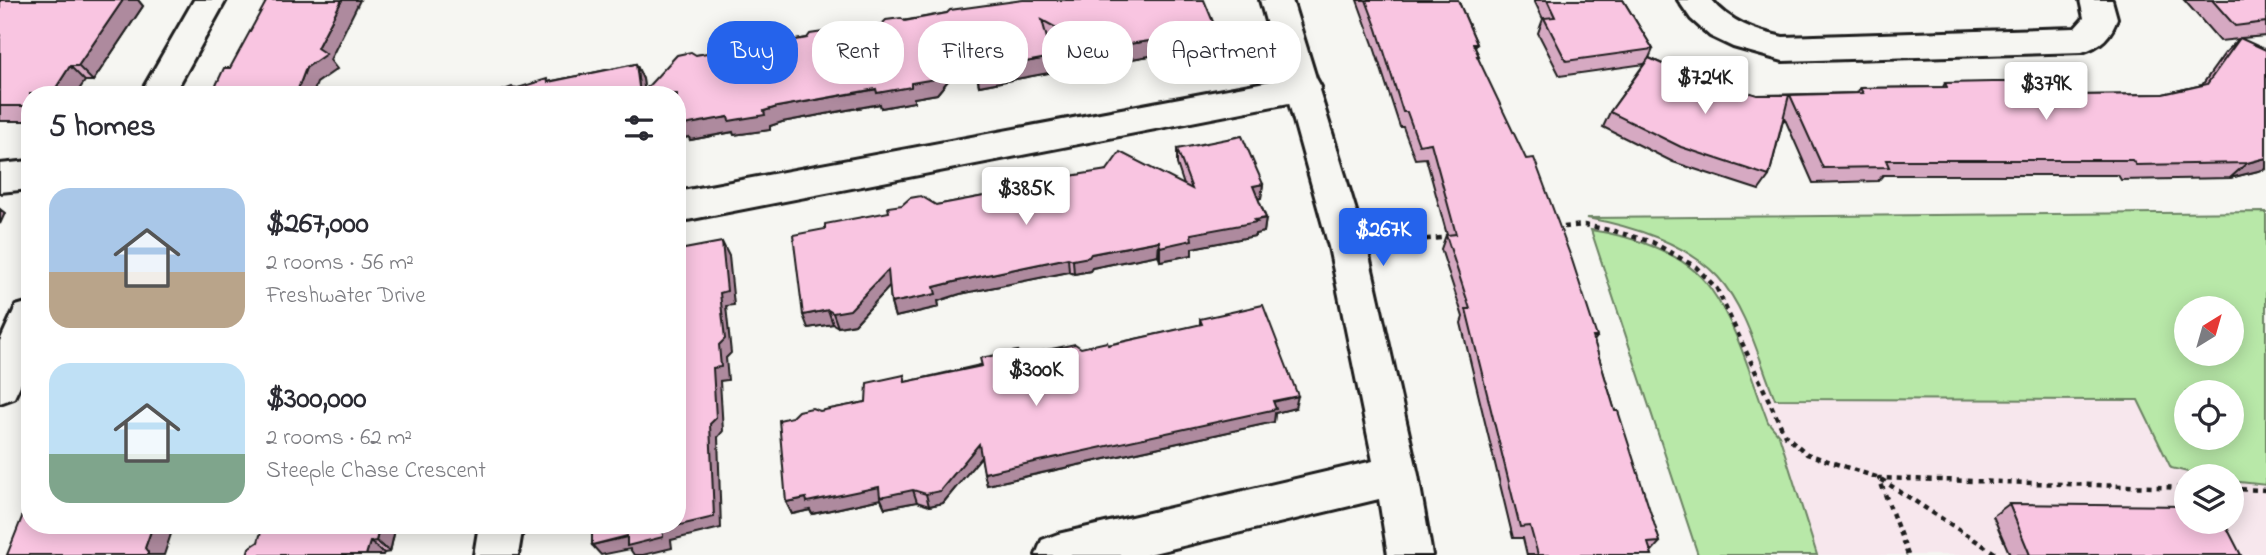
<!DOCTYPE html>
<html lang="en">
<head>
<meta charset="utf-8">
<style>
  :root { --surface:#fff; --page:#f7f7f7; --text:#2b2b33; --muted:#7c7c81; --accent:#2563eb }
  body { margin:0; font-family:"Indie Flower",sans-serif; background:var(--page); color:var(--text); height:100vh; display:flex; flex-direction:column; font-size:26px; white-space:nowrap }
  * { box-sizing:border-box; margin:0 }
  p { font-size:23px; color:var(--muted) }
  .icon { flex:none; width:38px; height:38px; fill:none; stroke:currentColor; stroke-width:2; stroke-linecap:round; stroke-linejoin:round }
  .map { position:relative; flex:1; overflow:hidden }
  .side { position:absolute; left:21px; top:86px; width:665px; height:448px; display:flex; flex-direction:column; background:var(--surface); border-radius:28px; box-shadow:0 4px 18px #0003 }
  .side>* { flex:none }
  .top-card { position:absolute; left:707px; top:21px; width:665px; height:63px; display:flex; gap:14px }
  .needle { width:46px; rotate:37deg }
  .controls { position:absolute; left:2174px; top:296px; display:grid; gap:14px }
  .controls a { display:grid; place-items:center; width:70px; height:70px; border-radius:50%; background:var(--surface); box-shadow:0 4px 18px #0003; font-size:35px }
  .price { position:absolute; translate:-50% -60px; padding:0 16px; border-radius:7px; background:#fff; color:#222; font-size:23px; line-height:46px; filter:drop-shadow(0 2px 4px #0008) }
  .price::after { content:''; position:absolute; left:50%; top:42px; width:21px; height:16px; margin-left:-10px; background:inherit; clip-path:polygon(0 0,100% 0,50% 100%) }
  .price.selected { background:var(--accent); color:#fff }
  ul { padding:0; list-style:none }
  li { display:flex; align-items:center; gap:21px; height:175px; padding:0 28px }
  li span { display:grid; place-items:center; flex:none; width:196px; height:140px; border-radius:21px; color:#555 }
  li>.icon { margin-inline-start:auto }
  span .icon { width:84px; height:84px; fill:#fffc; stroke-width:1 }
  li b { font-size:30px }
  h2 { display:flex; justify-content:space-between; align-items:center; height:84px; padding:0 28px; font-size:30px }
  .pill { padding:0 24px; border-radius:28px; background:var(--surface); box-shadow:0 4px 18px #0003; font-size:24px; line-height:63px }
  .pill.selected { background:var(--accent); color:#fff }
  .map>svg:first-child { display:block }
  .built { fill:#f7e7ed; fill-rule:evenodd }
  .green { fill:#b8e8a8; stroke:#6a8262; stroke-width:2; fill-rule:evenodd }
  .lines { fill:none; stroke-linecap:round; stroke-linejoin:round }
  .minor-casing { stroke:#1c1c1c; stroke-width:6 }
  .tertiary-casing { stroke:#1c1c1c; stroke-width:6 }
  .path { stroke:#1c1c1c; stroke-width:4.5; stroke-dasharray:5 5; stroke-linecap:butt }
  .minor { fill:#f6f6f2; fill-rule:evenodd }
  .tertiary { fill:#f6f6f2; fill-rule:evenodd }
  .wall { fill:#d6a9c2; stroke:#1c1c1c; stroke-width:2 }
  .shaded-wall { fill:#ae8a9e; stroke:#1c1c1c; stroke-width:2 }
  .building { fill:#f9c5e1; stroke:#1c1c1c; stroke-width:2 }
</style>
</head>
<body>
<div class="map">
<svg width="2266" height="555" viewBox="0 0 2266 555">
  <rect width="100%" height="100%" fill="#f6f6f2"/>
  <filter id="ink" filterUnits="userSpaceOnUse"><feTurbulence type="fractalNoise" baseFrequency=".0143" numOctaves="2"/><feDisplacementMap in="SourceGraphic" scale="14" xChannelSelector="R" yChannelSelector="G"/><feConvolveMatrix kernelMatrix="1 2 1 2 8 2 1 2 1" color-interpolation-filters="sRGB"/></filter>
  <g filter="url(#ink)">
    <path class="built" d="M 2266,212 L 2266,555 L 1698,555 L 1587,218 ZM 2186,308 L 2231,308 L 2231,354 L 2186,354 ZM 2186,392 L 2231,392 L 2231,438 L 2186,438 ZM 2186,476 L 2231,476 L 2231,522 L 2186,522 Z"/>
    <path class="green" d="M 2266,212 L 2266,485 L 2231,481 L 2231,476 L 2204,476 L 2171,468 L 2138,400 L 1775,399 C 1759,360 1747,309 1718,277 C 1686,243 1632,226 1587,218 ZM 2186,308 L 2231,308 L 2231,354 L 2186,354 ZM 2186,392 L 2231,392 L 2231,438 L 2186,438 Z
      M 1591,230 C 1631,236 1685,252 1710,288 C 1738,327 1751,378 1768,422 L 1779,435 L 1817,555 L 1698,555 Z"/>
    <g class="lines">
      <g class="minor-casing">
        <path id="minor" d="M 1260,0 L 1292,0 L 1316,78 L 1321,87 L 1319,90 L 1367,247 L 1418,475 L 1432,555 L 1388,555 L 1379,499 L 1145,555 L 1036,555 L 1042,540 L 1058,534 L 1373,461 L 1329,247 L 1289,103 L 677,222 L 677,192 L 1282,79 Z
          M 1678,0 L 1712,0 C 1730,22 1755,31 1783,37 L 2075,28 L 2084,18 L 2080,0 L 2112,0 L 2117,18 C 2112,36 2100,47 2082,52 L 1783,61 L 1733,47 L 1710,36 L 1691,19 Z
          M 30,161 L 30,189 L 0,192 L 0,164 Z
          M 479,525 L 523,525 L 518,555 L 474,555 Z"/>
      </g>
      <g class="tertiary-casing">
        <path id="tertiary" d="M 194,0 L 226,0 L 174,94 L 140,94 Z
          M 30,302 L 30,364 L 14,398 L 0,403 L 0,341 L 16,306 Z"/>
      </g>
      <path class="path" d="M 1554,228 L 1584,225 L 1614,231 L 1652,242 L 1696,267 L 1717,289 L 1785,435 L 1807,454 L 1879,478 L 1998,555
        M 1386,243 L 1451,237
        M 2231,489 L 2266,490
        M 1908,555 L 1879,478 L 2186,488"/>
      <use href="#minor" class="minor"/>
      <use href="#tertiary" class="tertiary"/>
    </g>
    <path class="wall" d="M 0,0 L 138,0 L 143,6 L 93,81 L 85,81 L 30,94 L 30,121 L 0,121 Z
      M 1357,0 L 1458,0 L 1477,44 L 1475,48 L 1479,56 L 1478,59 L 1597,337 L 1594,341 L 1615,411 L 1660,542 L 1651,552 L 1652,555 L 1527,555 L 1523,538 L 1513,538 L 1461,323 L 1463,317 L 1441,249 L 1446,235 L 1447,235 L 1426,158 L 1415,159 L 1403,127 L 1400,127 L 1373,44 Z
      M 1534,0 L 1623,0 L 1653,49 L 1649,58 L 1719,89 L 1721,84 L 1757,95 L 1857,93 L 1860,88 L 1943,87 L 1945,83 L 2077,95 L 2163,94 L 2202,85 L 2225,53 L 2239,39 L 2220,41 L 2184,0 L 2266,0 L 2266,36 L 2242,38 L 2266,169 L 2230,178 L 2121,180 L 2118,175 L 1883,175 L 1878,181 L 1813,183 L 1784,117 L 1769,176 L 1759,190 L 1673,162 L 1603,127 L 1610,112 L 1644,64 L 1560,76 L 1538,33 L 1543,19 Z
      M 947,13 L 1216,29 L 1215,44 L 1196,47 L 1196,51 L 1163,57 L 1162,54 L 1095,65 L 1047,38 L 1054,72 L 979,86 L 972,52 L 937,94 L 914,98 L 914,102 L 881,108 L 880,104 L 782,122 L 770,126 L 770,130 L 734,135 L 733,132 L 690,140 L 689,137 L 677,139 L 677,94 L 518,88 L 636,64 L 643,79 L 644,91 L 696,55 L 762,46 Z
      M 1177,149 L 1263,184 L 1261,198 L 1258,199 L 1266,218 L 1264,232 L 1255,234 L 1255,236 L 1192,248 L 1192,255 L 1160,261 L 1158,255 L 1092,268 L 1090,271 L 1074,274 L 1069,272 L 960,294 L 938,301 L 939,307 L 895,317 L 891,303 L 890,286 L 855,324 L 838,327 L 833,324 L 808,328 L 825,229 L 936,205 L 1027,188 L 1026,183 L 1184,185 L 1177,164 Z
      M 1200,319 L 1295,408 L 1275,413 L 1274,422 L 987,485 L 981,456 L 943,503 L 929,506 L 917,502 L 885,508 L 881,499 L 812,514 L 810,510 L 792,514 L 786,502 L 820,411 L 866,402 L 904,375 L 906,382 L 1019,356 L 1108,345 L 1200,325 Z
      M 2009,504 L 2241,555 L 2010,555 L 1993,516 Z
      M 263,525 L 396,525 L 390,552 L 384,553 Z"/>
    <path class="shaded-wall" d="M 123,0 L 138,0 L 143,6 L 93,81 L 78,66 Z
      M 342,0 L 360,0 L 330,60 L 337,69 L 317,83 L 313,94 L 296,94 L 306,68 L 317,48 Z
      M 1216,29 L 1215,44 L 1196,47 L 1196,51 L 1163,57 L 1163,42 L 1196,32 Z
      M 970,37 L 972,52 L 937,94 L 914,98 L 914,102 L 881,108 L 880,104 L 782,122 L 770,126 L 770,130 L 734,135 L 733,132 L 690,140 L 689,137 L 677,139 L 677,123 L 728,117 L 764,111 L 777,107 L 911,83 Z
      M 1162,39 L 1162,54 L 1095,65 L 1095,49 Z
      M 1052,57 L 1054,72 L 979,86 L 977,71 Z
      M 636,64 L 643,79 L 645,94 L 640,94 Z
      M 70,66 L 85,81 L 76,94 L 52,94 Z
      M 2266,158 L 2266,169 L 2230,178 L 2247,163 Z
      M 1263,184 L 1261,198 L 1251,200 L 1253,186 Z
      M 0,209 L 5,213 L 0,224 Z
      M 1266,218 L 1264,232 L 1255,234 L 1255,236 L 1192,248 L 1192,255 L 1160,261 L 1160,247 L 1191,234 Z
      M 1159,241 L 1158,255 L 1092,268 L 1090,271 L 1074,274 L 1073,260 L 1091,254 Z
      M 722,242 L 729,256 L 734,305 L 726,306 L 731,353 L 726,358 L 728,380 L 720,381 L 723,431 L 718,437 L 721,528 L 671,540 L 672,548 L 643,555 L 634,555 L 630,549 L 601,555 L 592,545 L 663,529 L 710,424 L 713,368 L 719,345 L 720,293 Z
      M 1068,258 L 1069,272 L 960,294 L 938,301 L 939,307 L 895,317 L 891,303 L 934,287 L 958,281 Z
      M 888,270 L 892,284 L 855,324 L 838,327 L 833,313 Z
      M 828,310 L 833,324 L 808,328 L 803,315 Z
      M 1298,396 L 1295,408 L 1275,413 L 1274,422 L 987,485 L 984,473 Z
      M 979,444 L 982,456 L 943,503 L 929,506 L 926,494 Z
      M 879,487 L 913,490 L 917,502 L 885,508 L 881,499 L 812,514 L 810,510 L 792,514 L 786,502 L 806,498 Z
      M 153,525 L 174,525 L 164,555 L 148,555 L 145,548 Z
      M 380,525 L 396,525 L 390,552 L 376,541 Z
      M 585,525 L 596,525 L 592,534 Z
      M 370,542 L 384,553 L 383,555 L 366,555 Z"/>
    <path class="building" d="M 0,0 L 123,0 L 78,66 L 70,66 L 52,94 L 30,94 L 30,106 L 0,106 Z
      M 267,0 L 342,0 L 317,48 L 326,54 L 306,68 L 296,94 L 212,94 L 224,68 L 230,68 Z
      M 1023,0 L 1204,0 L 1216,29 L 1196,32 L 1197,36 L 1163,42 L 1162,39 L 1095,49 L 1042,20 L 1052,57 L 977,71 L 970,37 L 935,79 L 911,83 L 911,87 L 877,93 L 876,89 L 777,107 L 764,111 L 765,115 L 729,121 L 728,117 L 684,125 L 684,122 L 677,123 L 677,94 L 641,94 L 677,55 L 691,52 L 696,55 L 759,44 L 762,46 L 807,38 L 810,34 L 823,32 L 828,34 L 882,24 L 886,20 L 901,18 L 905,21 L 947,13 L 950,10 Z
      M 1366,0 L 1458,0 L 1477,44 L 1473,44 L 1479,56 L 1477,56 L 1526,159 L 1534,158 L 1572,260 L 1597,337 L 1593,337 L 1615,411 L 1618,411 L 1660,542 L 1648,543 L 1652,555 L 1538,555 L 1530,526 L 1520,527 L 1466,309 L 1470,309 L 1446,235 L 1456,234 L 1431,143 L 1419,145 L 1407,112 L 1403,112 L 1377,29 Z
      M 1547,0 L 1623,0 L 1653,49 L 1566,61 L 1544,18 L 1555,17 Z
      M 2212,0 L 2266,0 L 2266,22 L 2235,26 Z
      M 2240,38 L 2266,50 L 2266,158 L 2247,163 L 2136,165 L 2132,160 L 1886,160 L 1889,167 L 1823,168 L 1790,95 L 1863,93 L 1860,88 L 1947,87 L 1945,83 L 1992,82 L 2069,82 L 2077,95 L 2163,94 L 2207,84 Z
      M 1649,58 L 1720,90 L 1721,84 L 1757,95 L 1789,95 L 1769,176 L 1681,147 L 1610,112 Z
      M 636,64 L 640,94 L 494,94 L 512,87 L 518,88 L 547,79 L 548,82 Z
      M 1242,136 L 1263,184 L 1253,186 L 1266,218 L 1254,220 L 1257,222 L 1191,234 L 1192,240 L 1160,247 L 1159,241 L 1091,254 L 1089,257 L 1073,260 L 1068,258 L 958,281 L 934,287 L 936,294 L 891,303 L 888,270 L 850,310 L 833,313 L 828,310 L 803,315 L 793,235 L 825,229 L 825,224 L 889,212 L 888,207 L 902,205 L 910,198 L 921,196 L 936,205 L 1027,188 L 1026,183 L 1107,170 L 1120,152 L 1192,189 L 1177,149 Z
      M 678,242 L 679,250 L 722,242 L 727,291 L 720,293 L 725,339 L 719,345 L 721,367 L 713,368 L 716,418 L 710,424 L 714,517 L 663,529 L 663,537 L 627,546 L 627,536 L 592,545 L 592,525 L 677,525 L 677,243 Z
      M 1263,305 L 1298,396 L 1273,401 L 1276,409 L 984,473 L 979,444 L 940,491 L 926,494 L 913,490 L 880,497 L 879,487 L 807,502 L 806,498 L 786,502 L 779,420 L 792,417 L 798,411 L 812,408 L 820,411 L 866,402 L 867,383 L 904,375 L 905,382 L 982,366 L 980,358 L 1018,351 L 1019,356 L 1075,344 L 1081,348 L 1107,342 L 1108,345 L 1202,324 L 1200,319 Z
      M 30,497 L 30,525 L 153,525 L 145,548 L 148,552 L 148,555 L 7,555 Z
      M 2009,504 L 2186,506 L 2186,522 L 2224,522 L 2241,555 L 2030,555 Z
      M 263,525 L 380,525 L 376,541 L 370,542 L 366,555 L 247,555 L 249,548 L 258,542 Z"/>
  </g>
</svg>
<div class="controls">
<a><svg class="needle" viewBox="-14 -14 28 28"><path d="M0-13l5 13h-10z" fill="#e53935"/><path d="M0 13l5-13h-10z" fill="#7c7c81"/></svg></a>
<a><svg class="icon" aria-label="locate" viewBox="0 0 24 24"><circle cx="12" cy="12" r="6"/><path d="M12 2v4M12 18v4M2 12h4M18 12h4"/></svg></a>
<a><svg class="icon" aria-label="layers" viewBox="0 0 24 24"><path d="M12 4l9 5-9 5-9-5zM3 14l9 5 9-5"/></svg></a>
</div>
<b class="price" style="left:1705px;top:116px">$724K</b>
<b class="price" style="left:2046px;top:122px">$379K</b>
<b class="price" style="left:1026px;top:227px">$385K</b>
<b class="price selected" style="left:1383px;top:268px">$267K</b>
<b class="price" style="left:1036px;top:408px">$300K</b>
<div class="top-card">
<a class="pill selected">Buy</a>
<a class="pill">Rent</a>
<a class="pill">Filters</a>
<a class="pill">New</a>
<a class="pill">Apartment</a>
</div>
<section class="side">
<h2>5 homes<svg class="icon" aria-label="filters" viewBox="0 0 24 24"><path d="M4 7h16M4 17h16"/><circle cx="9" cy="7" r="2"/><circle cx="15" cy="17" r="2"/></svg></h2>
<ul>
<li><span style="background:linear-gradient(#a9c7e8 60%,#b9a48a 0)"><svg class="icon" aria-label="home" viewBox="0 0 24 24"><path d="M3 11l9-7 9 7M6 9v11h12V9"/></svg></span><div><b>$267,000</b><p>2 rooms · 56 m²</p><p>Freshwater Drive</p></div></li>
<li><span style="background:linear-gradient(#bfe0f5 65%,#7fa58c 0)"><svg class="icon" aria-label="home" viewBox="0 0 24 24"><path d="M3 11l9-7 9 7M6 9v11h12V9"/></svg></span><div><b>$300,000</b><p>2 rooms · 62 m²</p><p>Steeple Chase Crescent</p></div></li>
</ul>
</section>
</div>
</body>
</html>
